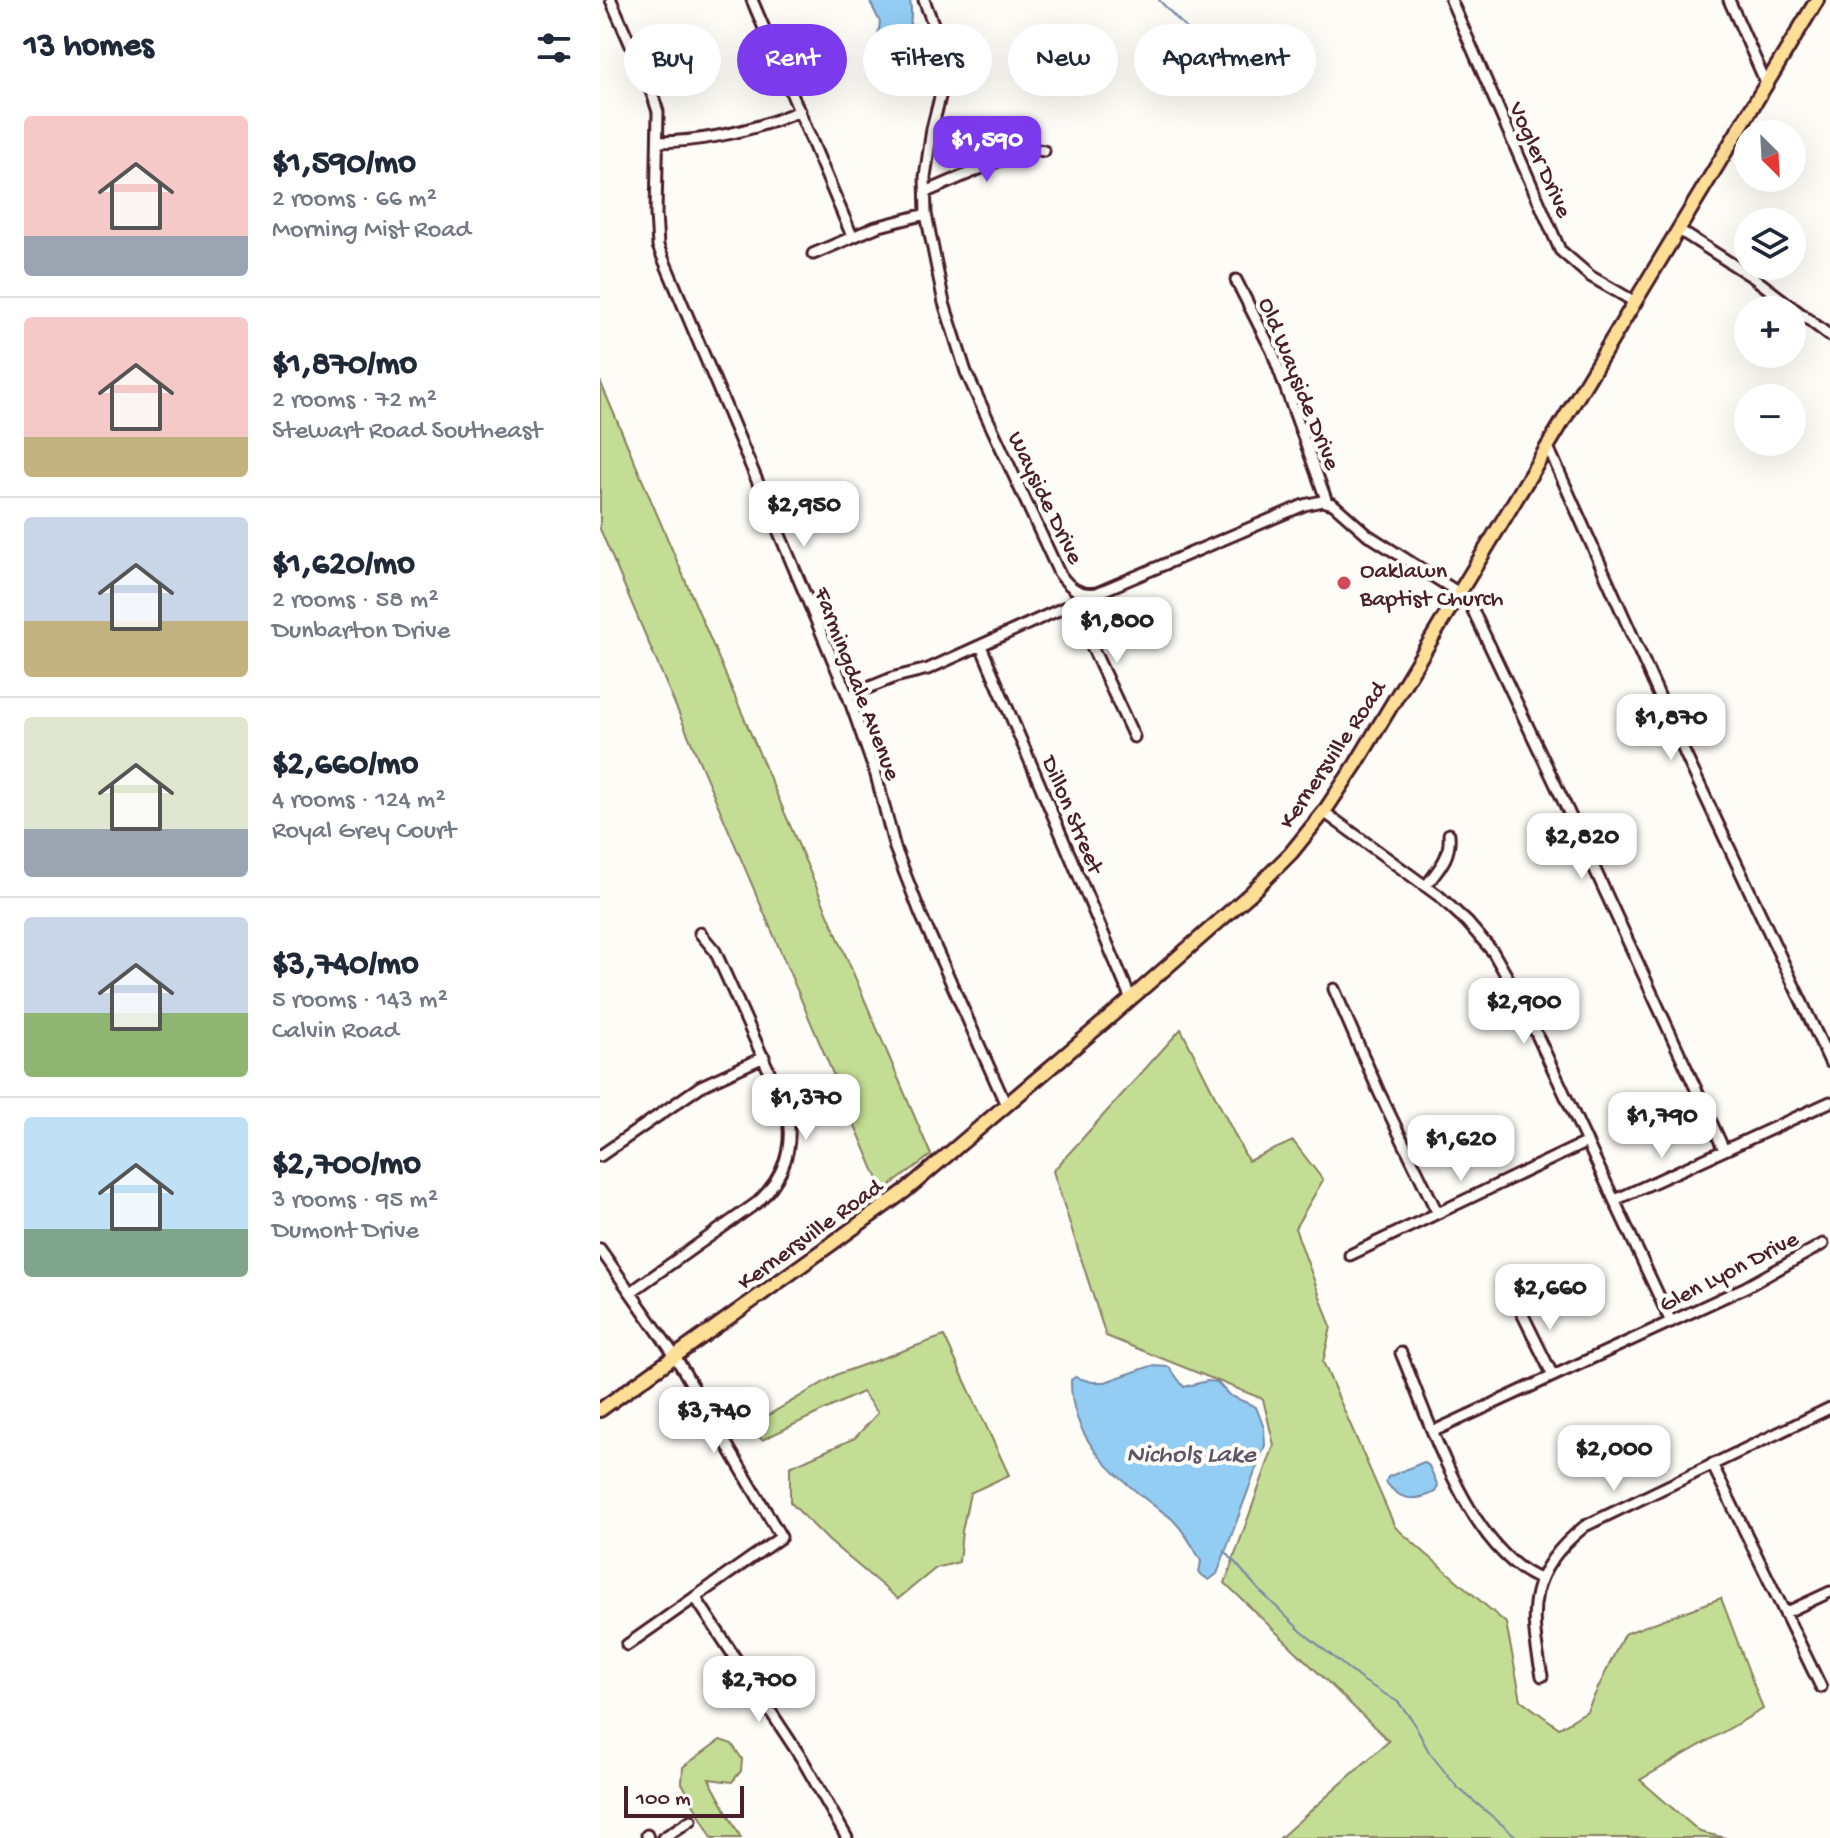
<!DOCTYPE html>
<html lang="en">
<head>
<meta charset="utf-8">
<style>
  :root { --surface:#fff; --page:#f6f6f7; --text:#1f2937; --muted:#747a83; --line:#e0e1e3; --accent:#7c3aed }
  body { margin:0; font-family:"Gochi Hand",sans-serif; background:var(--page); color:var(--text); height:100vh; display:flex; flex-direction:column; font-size:30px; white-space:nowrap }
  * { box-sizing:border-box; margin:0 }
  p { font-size:26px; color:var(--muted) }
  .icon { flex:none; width:44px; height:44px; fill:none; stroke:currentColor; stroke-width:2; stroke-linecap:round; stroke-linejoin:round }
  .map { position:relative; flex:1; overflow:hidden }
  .details { display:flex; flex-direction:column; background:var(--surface); width:600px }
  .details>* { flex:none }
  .guide { position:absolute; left:24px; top:24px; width:760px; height:72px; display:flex; gap:16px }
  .needle { width:52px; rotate:156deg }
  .tools { position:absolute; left:1134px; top:120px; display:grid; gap:16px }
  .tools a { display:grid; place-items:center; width:72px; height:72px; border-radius:50%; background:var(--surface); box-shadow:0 8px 32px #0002; font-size:40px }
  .scale { position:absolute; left:24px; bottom:20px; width:120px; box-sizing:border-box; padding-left:8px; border:4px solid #4a1f2b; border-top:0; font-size:22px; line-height:28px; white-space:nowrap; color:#4a1f2b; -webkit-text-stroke:6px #fdfcf7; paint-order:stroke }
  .price { position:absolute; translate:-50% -68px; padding:0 18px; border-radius:16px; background:#fff; color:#222; font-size:26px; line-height:52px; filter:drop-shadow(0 2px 4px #0008) }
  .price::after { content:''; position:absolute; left:50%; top:48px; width:24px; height:18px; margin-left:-12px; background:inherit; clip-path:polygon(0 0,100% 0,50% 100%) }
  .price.on { background:var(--accent); color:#fff }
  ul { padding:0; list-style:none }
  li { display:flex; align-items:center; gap:24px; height:200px; padding:0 24px }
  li+li { border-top:2px solid var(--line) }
  li span { display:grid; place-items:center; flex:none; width:224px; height:160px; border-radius:8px; color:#555 }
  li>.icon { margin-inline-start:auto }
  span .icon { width:96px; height:96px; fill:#fffc; stroke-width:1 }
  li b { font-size:34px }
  h2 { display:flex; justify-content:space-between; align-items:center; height:96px; padding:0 24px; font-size:34px }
  .tag { padding:0 28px; border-radius:36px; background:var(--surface); box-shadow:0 8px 32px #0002; font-size:28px; line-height:72px }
  .tag.on { background:var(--accent); color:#fff }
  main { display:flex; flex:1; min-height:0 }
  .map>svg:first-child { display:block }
  .green { fill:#c4dd94; stroke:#877e60; stroke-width:2 }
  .water { fill:#93cdf3; stroke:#7687a3; stroke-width:2 }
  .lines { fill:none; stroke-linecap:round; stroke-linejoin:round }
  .stream { stroke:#7687a3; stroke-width:2 }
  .minor-casing { stroke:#4a1f2b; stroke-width:15 }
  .major-casing { stroke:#4a1f2b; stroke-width:18 }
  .minor { stroke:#fdfcf7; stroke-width:9 }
  .major { stroke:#fdde96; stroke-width:12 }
  .poi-dot { fill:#d1495b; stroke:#fdfcf7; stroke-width:3 }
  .labels { text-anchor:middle; stroke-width:8; stroke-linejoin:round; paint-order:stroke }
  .street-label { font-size:24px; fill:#4a1f2b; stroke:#fdfcf7 }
  .poi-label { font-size:24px; fill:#4a1f2b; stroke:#fdfcf7; text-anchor:start }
  .water-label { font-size:26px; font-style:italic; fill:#605367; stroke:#fdfcf7 }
</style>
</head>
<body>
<main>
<section class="details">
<h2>13 homes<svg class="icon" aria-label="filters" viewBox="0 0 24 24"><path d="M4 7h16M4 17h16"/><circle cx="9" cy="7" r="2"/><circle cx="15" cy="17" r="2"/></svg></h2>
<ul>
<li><span style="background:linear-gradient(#f6c9c9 75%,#9aa5b1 0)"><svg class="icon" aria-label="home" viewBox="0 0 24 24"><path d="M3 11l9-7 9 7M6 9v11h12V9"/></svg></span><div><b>$1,590/mo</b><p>2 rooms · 66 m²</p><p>Morning Mist Road</p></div></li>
<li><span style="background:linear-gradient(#f6c9c9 75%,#c2b280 0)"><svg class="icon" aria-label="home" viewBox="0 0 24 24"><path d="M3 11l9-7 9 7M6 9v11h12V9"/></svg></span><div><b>$1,870/mo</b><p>2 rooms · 72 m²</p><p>Stewart Road Southeast</p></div></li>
<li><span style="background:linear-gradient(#c9d6e8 65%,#c2b280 0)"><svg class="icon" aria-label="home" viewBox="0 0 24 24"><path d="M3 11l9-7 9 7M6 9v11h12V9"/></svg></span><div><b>$1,620/mo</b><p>2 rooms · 58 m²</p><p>Dunbarton Drive</p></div></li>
<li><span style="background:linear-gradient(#dfe7d0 70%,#9aa5b1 0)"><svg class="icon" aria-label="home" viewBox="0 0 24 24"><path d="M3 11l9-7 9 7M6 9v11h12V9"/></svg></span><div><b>$2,660/mo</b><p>4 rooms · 124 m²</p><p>Royal Grey Court</p></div></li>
<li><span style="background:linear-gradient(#c9d6e8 60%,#8fb573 0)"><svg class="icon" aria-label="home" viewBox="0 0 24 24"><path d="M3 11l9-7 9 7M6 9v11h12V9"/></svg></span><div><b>$3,740/mo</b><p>5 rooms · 143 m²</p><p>Calvin Road</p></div></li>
<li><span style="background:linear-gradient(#bfe0f5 70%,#7fa58c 0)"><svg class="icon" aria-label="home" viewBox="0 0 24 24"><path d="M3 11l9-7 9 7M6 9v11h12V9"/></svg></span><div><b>$2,700/mo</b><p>3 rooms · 95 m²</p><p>Dumont Drive</p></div></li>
</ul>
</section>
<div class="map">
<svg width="1230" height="1838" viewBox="0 0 1230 1838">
  <rect width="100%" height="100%" fill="#fdfcf7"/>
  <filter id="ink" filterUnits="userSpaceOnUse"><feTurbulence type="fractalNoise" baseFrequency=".0125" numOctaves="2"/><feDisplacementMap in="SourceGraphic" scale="16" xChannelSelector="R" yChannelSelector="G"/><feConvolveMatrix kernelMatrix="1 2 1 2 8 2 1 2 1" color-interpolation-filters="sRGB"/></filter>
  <g filter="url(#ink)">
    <path class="green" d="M 0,381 L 331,1155 L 283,1191 L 0,529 Z
      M 581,1029 L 648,1161 L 693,1141 L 723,1180 L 695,1228 L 731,1327 L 723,1362 L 795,1527 L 906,1623 L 921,1700 L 959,1728 L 987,1711 L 1024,1634 L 1121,1598 L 1163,1709 L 1040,1780 L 1100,1832 L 1126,1838 L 680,1838 L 789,1741 L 625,1583 L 674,1445 L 663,1399 L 506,1336 L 453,1171 Z
      M 344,1336 L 409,1475 L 370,1493 L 362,1531 L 359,1562 L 336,1568 L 298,1599 L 229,1541 L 190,1502 L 190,1467 L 255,1438 L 278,1413 L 262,1392 L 162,1440 L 150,1426 L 238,1374 Z
      M 120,1740 L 132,1744 L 142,1759 L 141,1771 L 132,1782 L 109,1779 L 141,1838 L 112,1838 L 82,1783 L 83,1767 Z"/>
    <path class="water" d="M 269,0 L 310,0 C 314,23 305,59 283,71 L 279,71 L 275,55 L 280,22 Z
      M 551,1366 L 569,1367 L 584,1387 L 607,1381 L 617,1382 L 629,1395 L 656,1407 L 664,1428 L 665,1445 L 617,1574 L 609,1580 L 599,1573 L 601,1561 C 593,1546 585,1532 573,1520 C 566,1513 556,1508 548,1501 C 508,1470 470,1435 471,1380 L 475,1377 L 492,1382 L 505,1382 Z
      M 824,1462 L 829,1466 L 838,1486 L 835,1492 C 815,1502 799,1501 786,1482 L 788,1477 Z"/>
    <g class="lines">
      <path class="stream" d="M 559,0 L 586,28
        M 625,1551 L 659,1590 L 701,1631 L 762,1680 L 798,1702 L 811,1718 L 829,1752 L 857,1787 L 918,1838"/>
      <g class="minor-casing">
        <path id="minor" d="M 11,0 L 53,96 L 58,112 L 56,214 L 58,246 L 248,696 L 276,775 L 295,848 L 321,915 L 406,1105
          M 152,0 L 252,236
          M 324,0 L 345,55 L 344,81 L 332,129 L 325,177 L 326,214 L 344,303 L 366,372 L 459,573 C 469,587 479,596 497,593 L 704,505 L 722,501 L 733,504 L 768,535 L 867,598 L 969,813 L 1124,1150
          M 851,0 L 960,250 L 990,276 L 1035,302
          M 1129,0 L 1166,83
          M 58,142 C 109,141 153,131 200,111
          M 326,192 L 428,148 L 444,151
          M 1079,230 L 1154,278 L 1230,336
          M 213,254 L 276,227 L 326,214
          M 636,280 L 672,351 L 727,502
          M 948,447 L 1088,760 L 1230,1062
          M 472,604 L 534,737
          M 381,646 L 531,999
          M 248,696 L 295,677 L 328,669 L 472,604 L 481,593
          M 724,812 L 839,896 L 867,922 L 893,952 L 922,1003 L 1071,1322
          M 826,886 C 839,868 851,858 849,834
          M 734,989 L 779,1092 L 837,1212
          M 0,1156 L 101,1086 L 164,1057
          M 1015,1200 L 1230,1102
          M 0,1249 L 75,1356 L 181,1537 L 27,1645
          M 750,1255 L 987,1142
          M 31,1292 L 158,1202 C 185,1176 194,1147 187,1111 L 115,951 L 100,933
          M 917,1303 L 953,1376
          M 801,1353 C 829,1419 869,1551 940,1579
          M 834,1431 L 1146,1287 L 1223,1244
          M 1112,1464 L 1221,1687
          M 95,1597 L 202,1759 L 247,1838
          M 1185,1613 L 1230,1592
          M 942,1676 C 928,1608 928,1572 985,1526 L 1230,1408
          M 47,1835 L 48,1838
          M 63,1838 L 91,1820"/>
      </g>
      <g class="major-casing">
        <path id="major" d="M 0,1410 L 305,1191 L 511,1016 L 650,894 L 691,853 L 724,812 L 756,764 L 1217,0"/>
      </g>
      <use href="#minor" class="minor"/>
      <use href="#major" class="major"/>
    </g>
  </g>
  <circle class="poi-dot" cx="744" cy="583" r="8"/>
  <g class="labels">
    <g class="street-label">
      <text transform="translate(942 159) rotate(66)" y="8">Vogler Drive</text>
      <text transform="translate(701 383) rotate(68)" y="8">Old Wayside Drive</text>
      <text transform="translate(447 497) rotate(64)" y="8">Wayside Drive</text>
      <text transform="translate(259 683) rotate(69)" y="8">Farmingdale Avenue</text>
      <text transform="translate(731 754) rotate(-56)" y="8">Kernersville Road</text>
      <text transform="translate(474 814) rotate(67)" y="8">Dillon Street</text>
      <text transform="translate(209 1233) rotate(-36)" y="8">Kernersville Road</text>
      <text transform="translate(1128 1270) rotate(-27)" y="8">Glen Lyon Drive</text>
    </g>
    <g class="poi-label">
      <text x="760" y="577">Oaklawn<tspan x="760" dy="28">Baptist Church</tspan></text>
    </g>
    <g class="water-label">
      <text x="591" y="1461">Nichols Lake</text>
    </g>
  </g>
</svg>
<div class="tools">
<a><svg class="needle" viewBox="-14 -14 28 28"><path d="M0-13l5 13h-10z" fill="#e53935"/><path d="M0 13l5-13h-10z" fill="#747a83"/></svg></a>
<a><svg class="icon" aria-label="layers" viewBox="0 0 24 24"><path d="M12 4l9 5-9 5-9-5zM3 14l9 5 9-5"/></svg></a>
<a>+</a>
<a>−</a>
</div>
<div class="scale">100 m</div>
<b class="price on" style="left:387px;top:184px">$1,590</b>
<b class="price" style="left:204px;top:549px">$2,950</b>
<b class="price" style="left:517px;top:665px">$1,800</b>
<b class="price" style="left:1071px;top:762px">$1,870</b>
<b class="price" style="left:982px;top:881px">$2,820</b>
<b class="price" style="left:924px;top:1046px">$2,900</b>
<b class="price" style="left:206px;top:1142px">$1,370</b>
<b class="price" style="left:1062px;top:1160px">$1,790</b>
<b class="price" style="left:861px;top:1183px">$1,620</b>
<b class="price" style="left:950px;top:1332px">$2,660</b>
<b class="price" style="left:114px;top:1455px">$3,740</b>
<b class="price" style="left:1014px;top:1493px">$2,000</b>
<b class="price" style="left:159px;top:1724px">$2,700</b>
<div class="guide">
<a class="tag">Buy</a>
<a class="tag on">Rent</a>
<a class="tag">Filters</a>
<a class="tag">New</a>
<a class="tag">Apartment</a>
</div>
</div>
</main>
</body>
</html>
